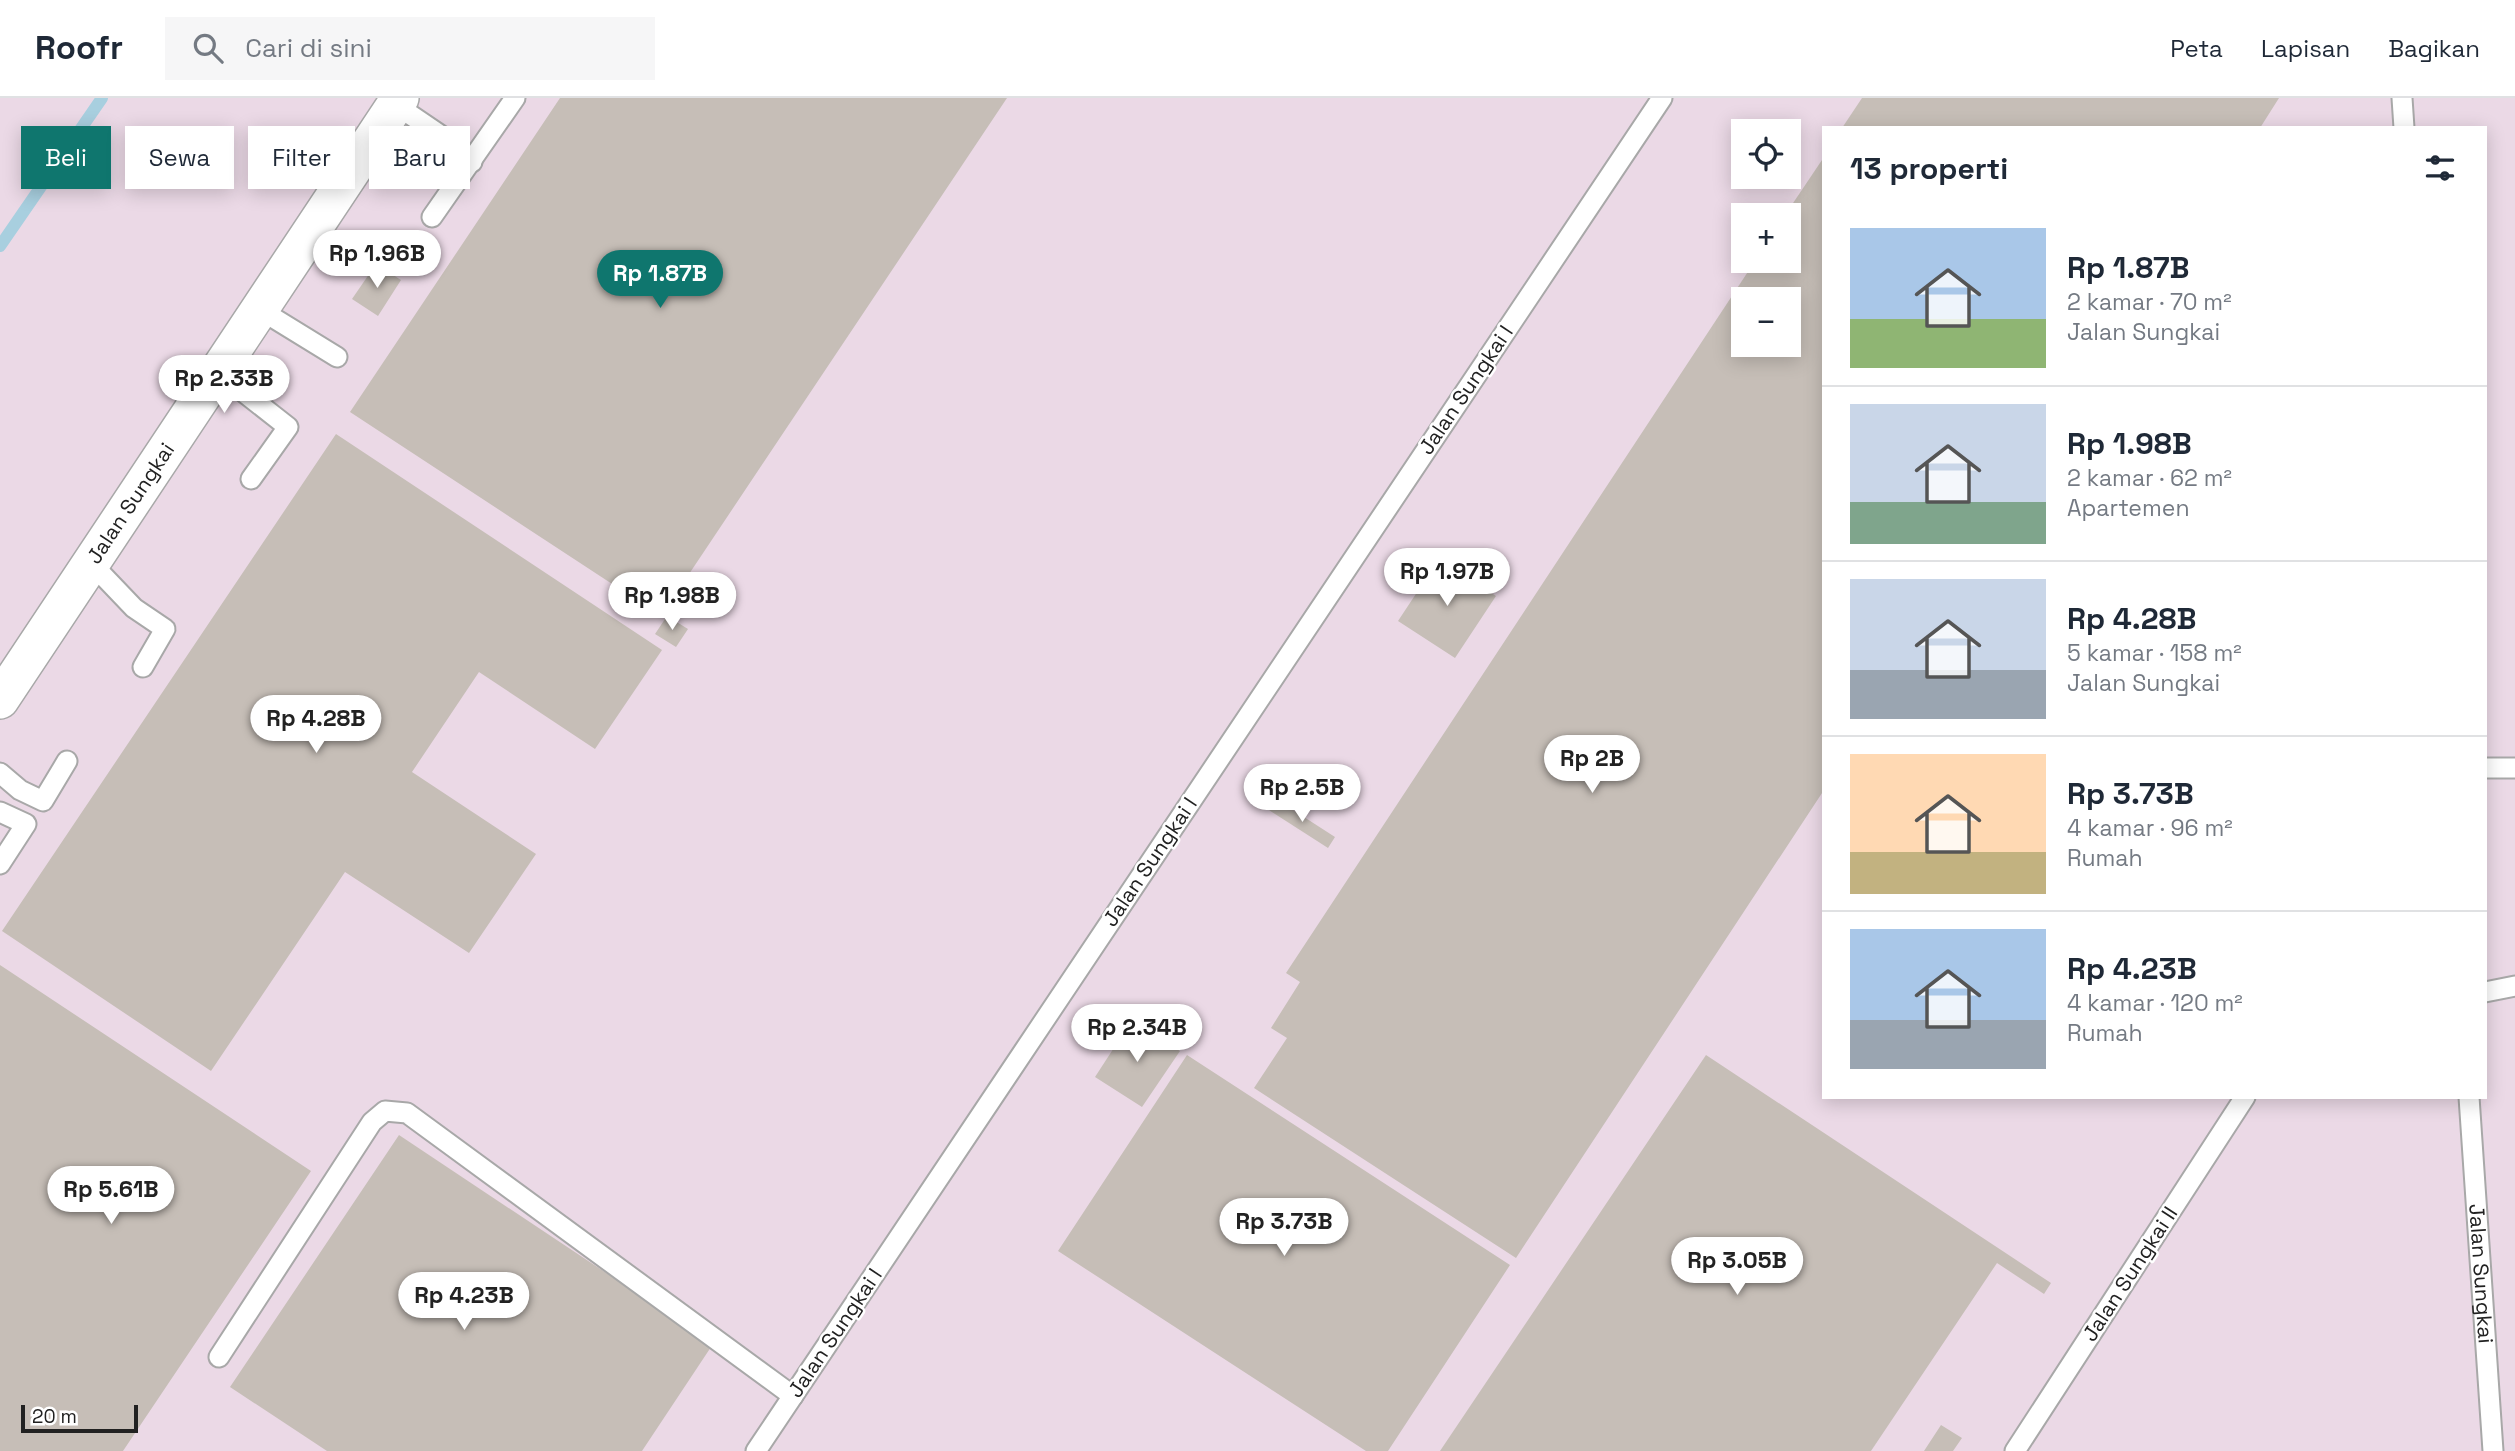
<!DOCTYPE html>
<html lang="id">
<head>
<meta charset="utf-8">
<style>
  :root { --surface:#fff; --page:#f6f6f7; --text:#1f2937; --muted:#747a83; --line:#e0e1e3; --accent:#0f766e }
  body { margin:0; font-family:"Space Grotesk",sans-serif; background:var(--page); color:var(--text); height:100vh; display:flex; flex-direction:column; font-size:26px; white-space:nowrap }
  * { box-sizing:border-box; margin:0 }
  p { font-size:23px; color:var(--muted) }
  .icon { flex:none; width:38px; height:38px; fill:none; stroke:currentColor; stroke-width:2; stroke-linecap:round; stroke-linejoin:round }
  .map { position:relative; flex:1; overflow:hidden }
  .panel { position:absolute; left:1822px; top:28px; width:665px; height:973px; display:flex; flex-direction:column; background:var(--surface); border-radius:0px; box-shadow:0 4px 18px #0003 }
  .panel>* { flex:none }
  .banner { position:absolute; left:21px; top:28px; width:665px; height:63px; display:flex; gap:14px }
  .fabs { position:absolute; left:1731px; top:21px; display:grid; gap:14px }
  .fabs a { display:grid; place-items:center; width:70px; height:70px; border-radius:0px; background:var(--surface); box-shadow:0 4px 18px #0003; font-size:35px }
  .scale { position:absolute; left:21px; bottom:18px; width:117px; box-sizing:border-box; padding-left:7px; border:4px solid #212121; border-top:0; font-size:19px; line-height:24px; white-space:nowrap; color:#212121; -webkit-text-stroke:5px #fff; paint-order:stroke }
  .price { position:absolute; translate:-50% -60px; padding:0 16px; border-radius:24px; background:#fff; color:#222; font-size:23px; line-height:46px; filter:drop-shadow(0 2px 4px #0008) }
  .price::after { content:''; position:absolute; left:50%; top:42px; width:21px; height:16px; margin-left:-10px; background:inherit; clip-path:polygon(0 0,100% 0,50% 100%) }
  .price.on { background:var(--accent); color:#fff }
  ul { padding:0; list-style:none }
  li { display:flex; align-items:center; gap:21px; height:175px; padding:0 28px }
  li+li { border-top:2px solid var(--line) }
  li span { display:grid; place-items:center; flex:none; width:196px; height:140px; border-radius:0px; color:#555 }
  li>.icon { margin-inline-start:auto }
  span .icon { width:84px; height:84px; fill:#fffc; stroke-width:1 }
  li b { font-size:30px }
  h2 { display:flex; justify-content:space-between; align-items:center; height:84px; padding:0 28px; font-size:30px }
  .tag { padding:0 24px; border-radius:0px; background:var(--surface); box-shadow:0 4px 18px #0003; font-size:24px; line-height:63px }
  .tag.on { background:var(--accent); color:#fff }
  header { display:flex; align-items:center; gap:42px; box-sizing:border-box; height:98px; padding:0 35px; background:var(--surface); border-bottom:2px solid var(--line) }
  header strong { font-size:33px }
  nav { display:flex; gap:38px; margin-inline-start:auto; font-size:24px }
  .search { width:490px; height:63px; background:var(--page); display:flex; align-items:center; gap:18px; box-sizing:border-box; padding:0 24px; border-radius:0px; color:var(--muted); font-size:26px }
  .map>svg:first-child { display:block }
  .industrial { fill:#ebd9e6; fill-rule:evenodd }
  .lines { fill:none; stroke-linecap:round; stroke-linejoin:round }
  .stream { stroke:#a8cfdf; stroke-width:12 }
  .building { fill:#c6beb7; fill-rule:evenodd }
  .lane-casing { stroke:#a8a8a8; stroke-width:23 }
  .street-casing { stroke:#a8a8a8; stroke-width:40 }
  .lane { stroke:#fff; stroke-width:19 }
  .street { stroke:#fff; stroke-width:37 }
  .labels { text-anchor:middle; stroke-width:5; stroke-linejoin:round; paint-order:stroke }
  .street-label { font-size:21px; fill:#212121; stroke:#fff }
</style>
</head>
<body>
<header>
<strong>Roofr</strong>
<div class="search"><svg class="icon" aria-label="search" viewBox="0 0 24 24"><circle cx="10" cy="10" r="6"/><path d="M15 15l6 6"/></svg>Cari di sini</div>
<nav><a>Peta</a><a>Lapisan</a><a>Bagikan</a></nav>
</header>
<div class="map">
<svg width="2515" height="1353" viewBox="0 0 2515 1353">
  <rect width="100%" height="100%" fill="#f1efe8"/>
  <path class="industrial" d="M 0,0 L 2515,0 L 2515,1353 L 0,1353 ZM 1824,30 L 2485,30 L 2485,999 L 1824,999 ZM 1743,33 L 1788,33 L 1788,79 L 1743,79 ZM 1743,117 L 1788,117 L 1788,163 L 1743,163 ZM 1743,201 L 1788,201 L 1788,247 L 1743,247 Z"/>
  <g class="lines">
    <path class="stream" d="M 0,148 L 102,0"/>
  </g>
  <path class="building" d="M 560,0 L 1007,0 L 661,518 L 350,314 Z
    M 1862,0 L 2279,0 L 2260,30 L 1842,30 Z
    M 1824,59 L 1824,692 L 1516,1160 L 1254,990 L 1287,940 L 1271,930 L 1300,884 L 1286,875 L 1755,163 L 1788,163 L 1788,117 L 1785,117 ZM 1743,201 L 1788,201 L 1788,247 L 1743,247 Z
    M 376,166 L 401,182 L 378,218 L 352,201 Z
    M 336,336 L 662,552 L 595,651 L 479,574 L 412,674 L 536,756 L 469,855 L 345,774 L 211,973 L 2,833 Z
    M 1439,461 L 1496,498 L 1455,560 L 1398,523 Z
    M 667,518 L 688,531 L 676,549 L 655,536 Z
    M 1276,701 L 1335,739 L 1328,750 L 1269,712 Z
    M 0,867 L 311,1073 L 123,1353 L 0,1353 Z
    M 1132,922 L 1180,953 L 1142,1009 L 1095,979 Z
    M 1187,957 L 1510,1167 L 1388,1353 L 1366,1353 L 1058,1153 Z
    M 1706,957 L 2051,1185 L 2044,1196 L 1997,1165 L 1871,1353 L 1440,1353 Z
    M 399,1037 L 713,1246 L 642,1353 L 327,1353 L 230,1289 Z
    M 1941,1327 L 1962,1340 L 1953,1353 L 1924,1353 Z"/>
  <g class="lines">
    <g class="lane-casing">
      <g id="lane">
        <path d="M 2402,0 L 2404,30"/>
        <path d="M 396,7 L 455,47 L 472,64"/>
        <path d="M 432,119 L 515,0"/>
        <path d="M 259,211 L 337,259"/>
        <path d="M 218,274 L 288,329 L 251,381"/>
        <path d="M 91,465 L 134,510 L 165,531 L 143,569"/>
        <path d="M 2485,670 L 2515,670"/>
        <path d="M 0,675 L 20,692 L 43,703 L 67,663"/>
        <path d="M 0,714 L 26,726 L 0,766"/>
        <path d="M 2485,894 L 2515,888"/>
        <path id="s1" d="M 2469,999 L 2493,1353"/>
        <path d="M 219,1259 L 372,1024 L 385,1013 L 407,1015 L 793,1298"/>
        <path d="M 756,1353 L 1662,0"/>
        <path d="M 2015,1353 L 2245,999"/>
      </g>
    </g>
    <g class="street-casing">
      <g id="street">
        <path id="s2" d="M 0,602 L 400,0"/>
      </g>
    </g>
    <use href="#lane" class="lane"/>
    <use href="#street" class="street"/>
  </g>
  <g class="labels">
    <g class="street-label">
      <text transform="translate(1466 292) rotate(-56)" y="7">Jalan Sungkai I</text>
      <text dy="7" stroke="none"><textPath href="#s2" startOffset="236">Jalan Sungkai</textPath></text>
      <text transform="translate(1150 764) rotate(-56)" y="7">Jalan Sungkai I</text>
      <text transform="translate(2130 1176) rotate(-57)" y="7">Jalan Sungkai II</text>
      <text dy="7" stroke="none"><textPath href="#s1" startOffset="177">Jalan Sungkai</textPath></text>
      <text transform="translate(835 1235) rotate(-56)" y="7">Jalan Sungkai I</text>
    </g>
  </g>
</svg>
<div class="fabs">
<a><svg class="icon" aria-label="locate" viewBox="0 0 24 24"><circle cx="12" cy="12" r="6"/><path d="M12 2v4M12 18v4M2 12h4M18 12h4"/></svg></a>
<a>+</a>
<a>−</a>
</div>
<div class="scale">20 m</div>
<b class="price" style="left:377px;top:192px">Rp 1.96B</b>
<b class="price on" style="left:660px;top:212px">Rp 1.87B</b>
<b class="price" style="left:224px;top:317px">Rp 2.33B</b>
<b class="price" style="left:1447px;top:510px">Rp 1.97B</b>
<b class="price" style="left:672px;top:534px">Rp 1.98B</b>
<b class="price" style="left:316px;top:657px">Rp 4.28B</b>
<b class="price" style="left:1592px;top:697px">Rp 2B</b>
<b class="price" style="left:1302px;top:726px">Rp 2.5B</b>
<b class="price" style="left:1137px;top:966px">Rp 2.34B</b>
<b class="price" style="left:111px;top:1128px">Rp 5.61B</b>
<b class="price" style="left:1284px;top:1160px">Rp 3.73B</b>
<b class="price" style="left:1737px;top:1199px">Rp 3.05B</b>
<b class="price" style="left:464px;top:1234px">Rp 4.23B</b>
<div class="banner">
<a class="tag on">Beli</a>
<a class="tag">Sewa</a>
<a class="tag">Filter</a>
<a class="tag">Baru</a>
</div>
<section class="panel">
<h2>13 properti<svg class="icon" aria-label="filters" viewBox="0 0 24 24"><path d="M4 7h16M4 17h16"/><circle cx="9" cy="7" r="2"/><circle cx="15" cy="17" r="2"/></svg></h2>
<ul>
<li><span style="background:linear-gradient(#a9c7e8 65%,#8fb573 0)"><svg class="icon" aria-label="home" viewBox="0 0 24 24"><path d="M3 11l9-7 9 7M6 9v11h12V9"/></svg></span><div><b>Rp 1.87B</b><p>2 kamar · 70 m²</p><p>Jalan Sungkai</p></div></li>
<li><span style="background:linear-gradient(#c9d6e8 70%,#7fa58c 0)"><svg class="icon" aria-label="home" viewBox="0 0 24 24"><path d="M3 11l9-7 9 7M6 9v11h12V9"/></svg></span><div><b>Rp 1.98B</b><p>2 kamar · 62 m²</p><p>Apartemen</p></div></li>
<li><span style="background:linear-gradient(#c9d6e8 65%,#9aa5b1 0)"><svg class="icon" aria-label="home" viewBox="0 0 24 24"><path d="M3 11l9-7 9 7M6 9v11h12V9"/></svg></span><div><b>Rp 4.28B</b><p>5 kamar · 158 m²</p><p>Jalan Sungkai</p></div></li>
<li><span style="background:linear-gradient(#ffd9b3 70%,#c2b280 0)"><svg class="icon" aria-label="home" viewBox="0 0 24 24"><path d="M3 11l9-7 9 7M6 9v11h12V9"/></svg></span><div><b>Rp 3.73B</b><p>4 kamar · 96 m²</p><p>Rumah</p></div></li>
<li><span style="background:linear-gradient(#a9c7e8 65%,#9aa5b1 0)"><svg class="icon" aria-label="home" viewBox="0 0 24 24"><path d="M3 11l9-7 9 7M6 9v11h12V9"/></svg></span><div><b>Rp 4.23B</b><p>4 kamar · 120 m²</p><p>Rumah</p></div></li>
</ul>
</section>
</div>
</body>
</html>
